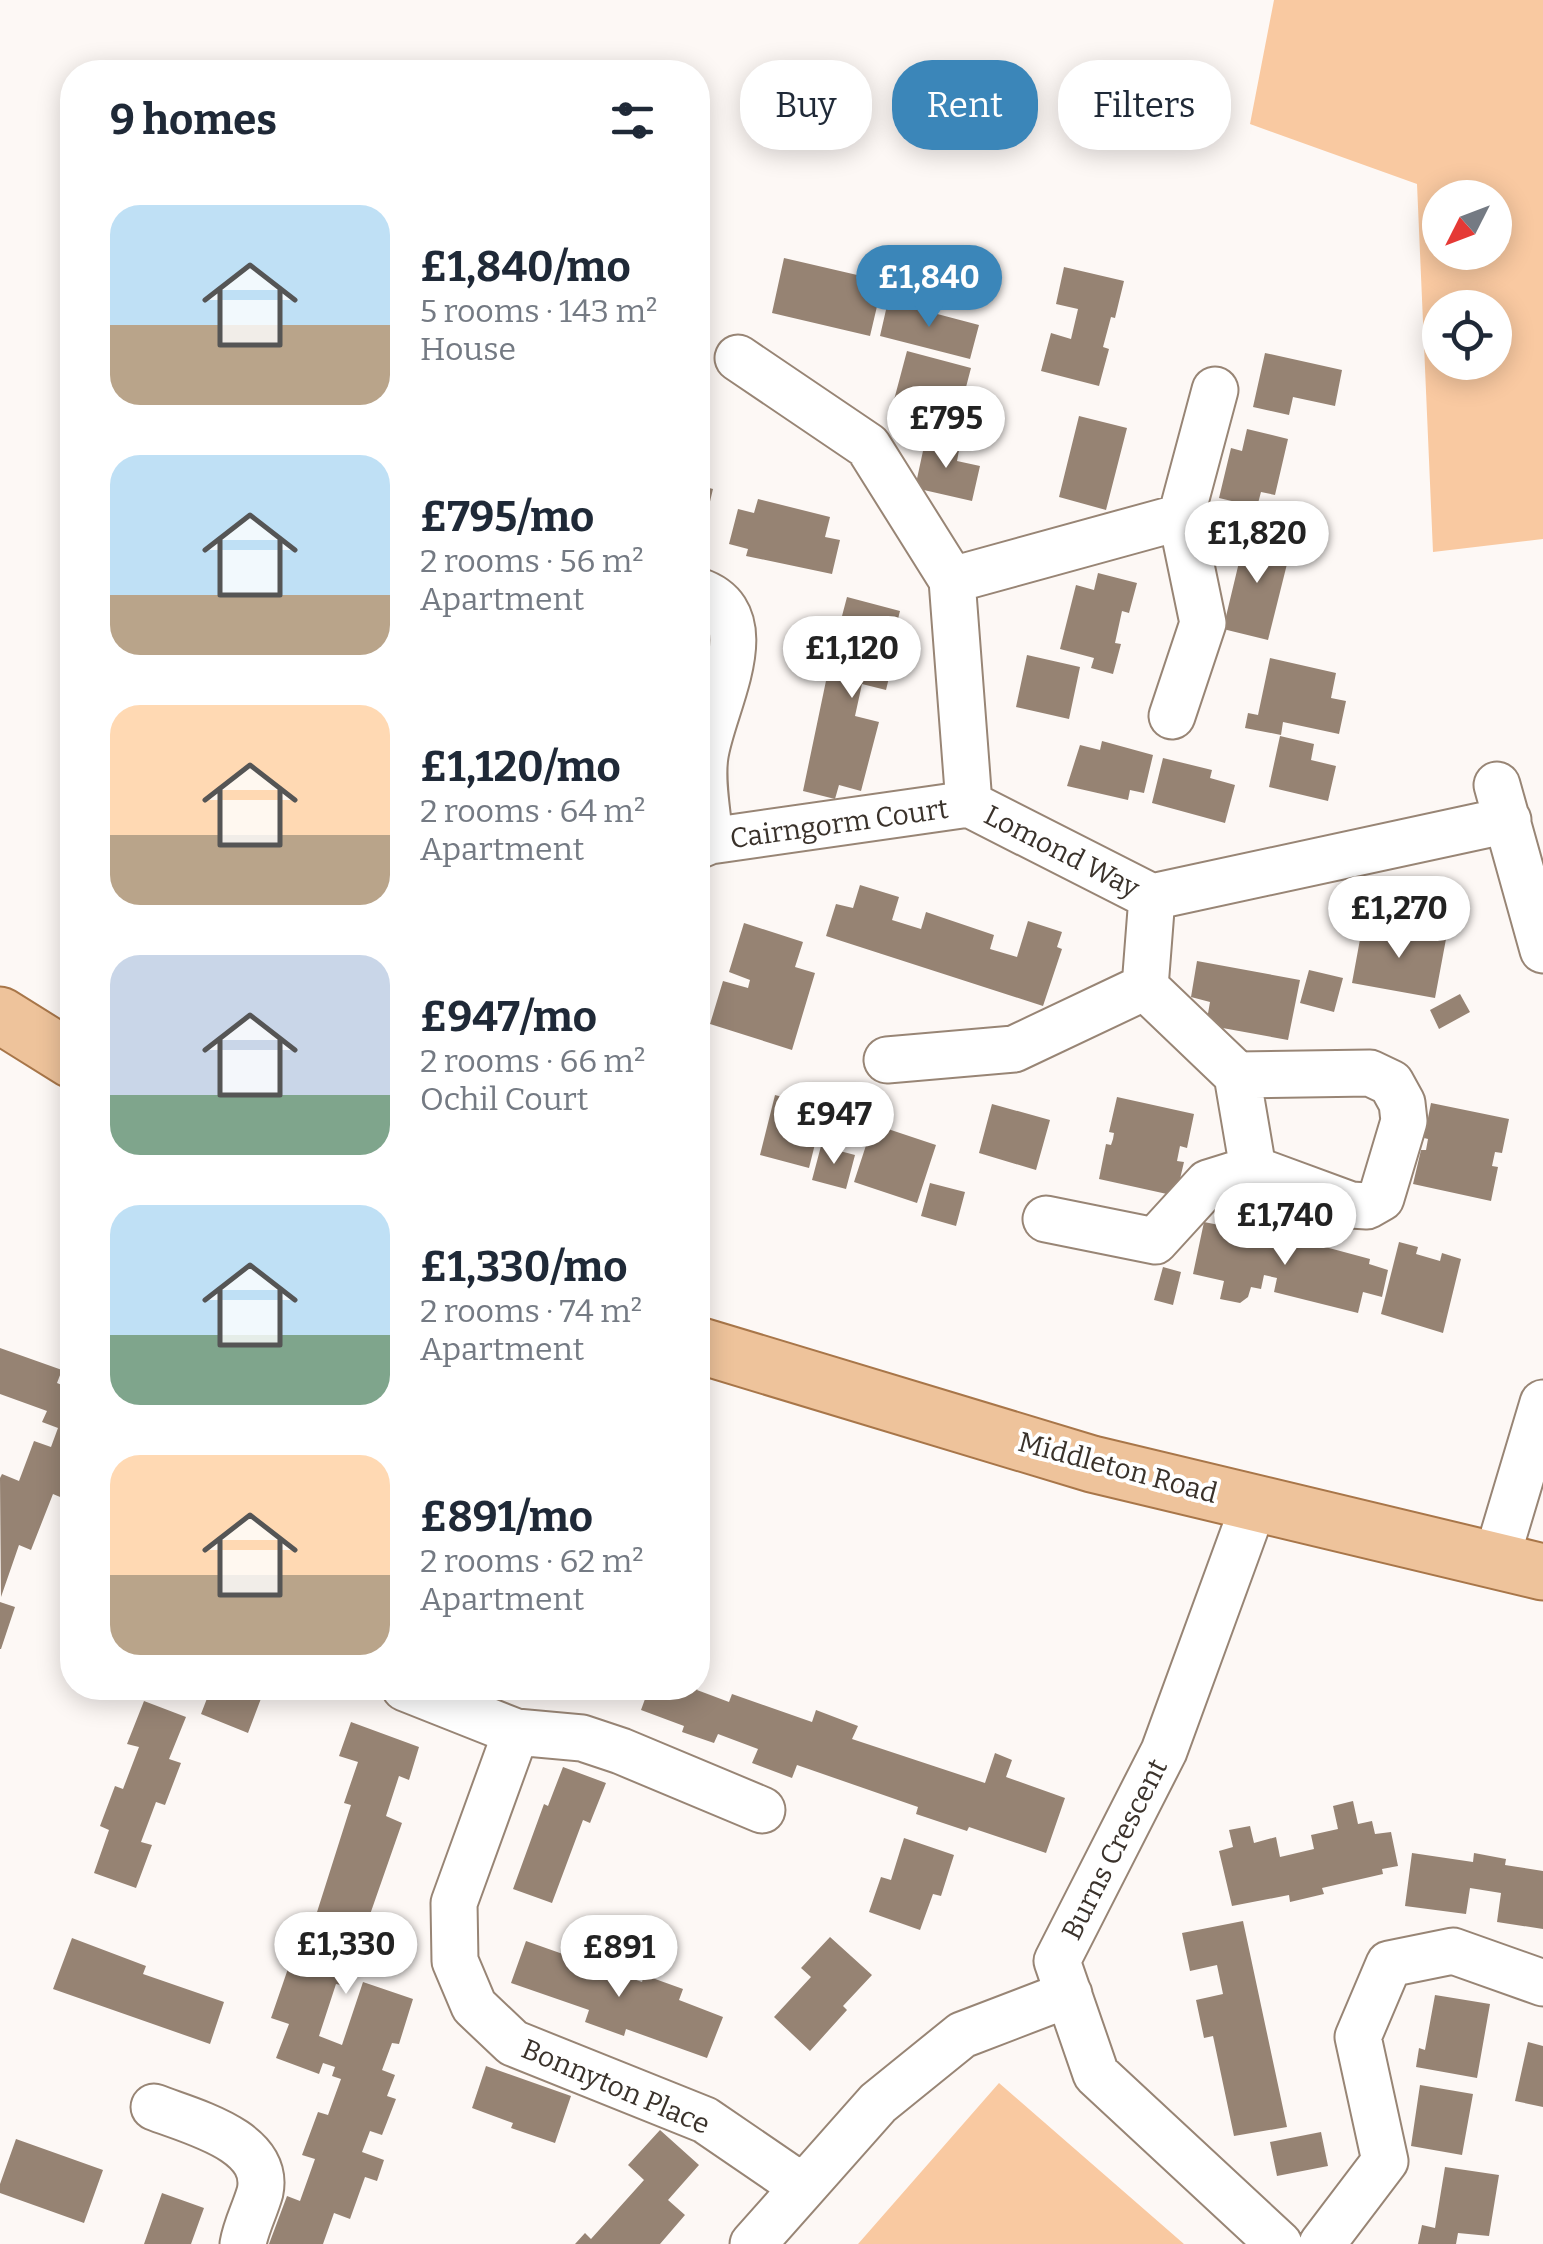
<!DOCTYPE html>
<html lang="en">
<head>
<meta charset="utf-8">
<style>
  :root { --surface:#fff; --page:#f6f6f7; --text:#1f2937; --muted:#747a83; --accent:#3b86b9 }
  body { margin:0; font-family:Bitter,serif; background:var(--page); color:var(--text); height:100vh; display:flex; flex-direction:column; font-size:38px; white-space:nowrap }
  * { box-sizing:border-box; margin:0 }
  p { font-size:32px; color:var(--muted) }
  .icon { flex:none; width:55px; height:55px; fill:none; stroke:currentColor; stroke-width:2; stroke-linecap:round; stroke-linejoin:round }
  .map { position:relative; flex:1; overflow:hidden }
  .details { position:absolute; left:60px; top:60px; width:650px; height:1640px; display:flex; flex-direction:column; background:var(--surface); border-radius:40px; box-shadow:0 5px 25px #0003 }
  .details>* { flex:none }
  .top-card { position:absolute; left:740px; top:60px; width:652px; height:90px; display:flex; gap:20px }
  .needle { width:65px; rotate:228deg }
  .controls { position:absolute; left:1422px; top:180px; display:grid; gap:20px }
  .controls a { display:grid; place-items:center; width:90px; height:90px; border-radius:50%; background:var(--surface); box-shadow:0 5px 25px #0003; font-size:50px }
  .price { position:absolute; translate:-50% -85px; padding:0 22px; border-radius:35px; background:#fff; color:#222; font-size:32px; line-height:65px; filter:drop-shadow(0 2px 5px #0008) }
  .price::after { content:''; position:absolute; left:50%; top:60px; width:30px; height:22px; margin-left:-15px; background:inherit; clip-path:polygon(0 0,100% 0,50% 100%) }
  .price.active { background:var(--accent); color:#fff }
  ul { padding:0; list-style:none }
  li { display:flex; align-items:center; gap:30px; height:250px; padding:0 50px }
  li span { display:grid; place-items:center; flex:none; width:280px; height:200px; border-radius:30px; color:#555 }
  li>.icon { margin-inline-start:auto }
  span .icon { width:120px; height:120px; fill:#fffc; stroke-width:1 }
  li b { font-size:42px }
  h2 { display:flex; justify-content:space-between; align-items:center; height:120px; padding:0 50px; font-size:42px }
  .tag { padding:0 35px; border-radius:40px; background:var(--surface); box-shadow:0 5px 25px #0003; font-size:35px; line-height:90px }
  .tag.active { background:var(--accent); color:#fff }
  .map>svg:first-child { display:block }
  .green { fill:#f9c9a1; fill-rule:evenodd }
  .building { fill:#968373 }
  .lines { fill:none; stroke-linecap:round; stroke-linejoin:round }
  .minor-casing { stroke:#988575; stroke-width:49 }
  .major-casing { stroke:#a87649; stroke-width:59 }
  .minor { stroke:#fff; stroke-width:45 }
  .major { stroke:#eec39b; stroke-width:55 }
  .labels { text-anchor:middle; stroke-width:8; stroke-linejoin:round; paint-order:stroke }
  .street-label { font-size:28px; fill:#3a322b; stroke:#fff }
</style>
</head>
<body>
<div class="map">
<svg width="1543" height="2244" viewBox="0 0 1543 2244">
  <rect width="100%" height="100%" fill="#fdf8f5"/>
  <path class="green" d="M 1274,0 L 1543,0 L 1543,539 L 1433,552 L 1417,184 L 1250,124 ZM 1440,198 L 1495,198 L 1495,252 L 1440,252 ZM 1440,308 L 1495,308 L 1495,362 L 1440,362 Z
    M 999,2083 L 1184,2244 L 858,2244 Z"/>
  <path class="building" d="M 784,258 L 883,281 L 870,336 L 772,313 Z
    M 1064,267 L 1124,281 L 1115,318 L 1111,317 L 1103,347 L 1109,349 L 1099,386 L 1041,371 L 1051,333 L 1071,339 L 1078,309 L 1056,304 Z
    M 888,301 L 979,325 L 970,359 L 880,336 Z
    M 907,351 L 971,368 L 954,433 L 890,415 Z
    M 1265,353 L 1342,370 L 1335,406 L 1293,397 L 1289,415 L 1253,407 Z
    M 1079,416 L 1127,428 L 1106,510 L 1059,497 Z
    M 1247,429 L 1288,439 L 1275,495 L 1261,492 L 1257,507 L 1219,498 L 1231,448 L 1242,451 Z
    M 926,437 L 960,445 L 957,461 L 980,466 L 972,501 L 915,488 Z
    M 698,485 L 713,489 L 699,548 L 698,547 Z
    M 758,499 L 830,517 L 825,537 L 840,540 L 832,574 L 746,556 L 748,549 L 729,544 L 738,509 L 754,513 Z
    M 1246,533 L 1292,544 L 1268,640 L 1223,629 Z
    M 1098,573 L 1137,583 L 1129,613 L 1122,611 L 1115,643 L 1121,644 L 1113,674 L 1091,668 L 1094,658 L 1060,649 L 1076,585 L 1094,590 Z
    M 847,597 L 900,611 L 896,627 L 901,628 L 886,690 L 862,684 L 855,716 L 879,722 L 861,791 L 839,785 L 835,799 L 803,791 L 827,676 L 836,678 L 852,618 L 842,616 Z
    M 1027,655 L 1080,667 L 1069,719 L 1016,707 Z
    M 1270,658 L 1336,673 L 1331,698 L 1346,701 L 1339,734 L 1283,722 L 1281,735 L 1245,728 L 1248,713 L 1258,715 Z
    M 1280,736 L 1314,744 L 1311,760 L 1336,766 L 1328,801 L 1269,787 Z
    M 1102,741 L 1153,755 L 1144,793 L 1130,790 L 1128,800 L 1067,786 L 1080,745 L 1100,750 Z
    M 1163,758 L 1212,770 L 1210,778 L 1235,785 L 1225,823 L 1152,803 Z
    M 860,885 L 899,897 L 892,920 L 921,929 L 926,912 L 994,935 L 990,949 L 1017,957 L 1028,921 L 1062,932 L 1057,947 L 1062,949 L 1043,1006 L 826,936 L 836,904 L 853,908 Z
    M 744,923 L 803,942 L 795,967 L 815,973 L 792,1050 L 710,1024 L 723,981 L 748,988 L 750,980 L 729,972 Z
    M 1363,923 L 1446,939 L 1435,998 L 1352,983 Z
    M 1197,961 L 1300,980 L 1288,1040 L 1206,1025 L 1210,1002 L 1191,997 Z
    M 1309,970 L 1343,978 L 1334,1012 L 1300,1003 Z
    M 1460,994 L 1470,1012 L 1439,1029 L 1430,1010 Z
    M 775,1095 L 824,1108 L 809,1168 L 760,1155 Z
    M 1117,1097 L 1194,1114 L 1187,1148 L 1180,1146 L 1177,1161 L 1184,1162 L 1176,1196 L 1099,1179 L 1106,1144 L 1111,1145 L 1113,1139 L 1114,1133 L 1109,1132 Z
    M 1431,1103 L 1509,1119 L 1502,1153 L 1495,1152 L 1492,1166 L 1498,1167 L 1491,1201 L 1413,1184 L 1421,1150 L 1426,1150 L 1428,1139 L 1424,1138 Z
    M 992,1104 L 1050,1120 L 1036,1170 L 979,1153 Z
    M 873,1124 L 936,1145 L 917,1203 L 854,1182 Z
    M 821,1146 L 855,1155 L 846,1189 L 812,1180 Z
    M 930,1183 L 965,1192 L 956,1226 L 921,1216 Z
    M 1204,1222 L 1270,1235 L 1269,1240 L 1301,1248 L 1303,1241 L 1370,1259 L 1369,1264 L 1388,1270 L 1382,1297 L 1363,1292 L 1358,1313 L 1274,1292 L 1277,1278 L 1264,1275 L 1261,1289 L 1251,1287 L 1248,1297 L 1240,1303 L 1220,1299 L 1224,1281 L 1193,1274 Z
    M 1399,1242 L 1418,1247 L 1416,1254 L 1440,1261 L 1442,1253 L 1461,1259 L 1443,1333 L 1381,1314 Z
    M 1163,1267 L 1181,1272 L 1173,1305 L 1154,1300 Z
    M 0,1348 L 62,1370 L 57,1383 L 72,1389 L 72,1502 L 53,1494 L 31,1550 L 19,1545 L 1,1597 L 0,1478 L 2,1474 L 19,1481 L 34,1441 L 51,1447 L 58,1428 L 42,1422 L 47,1411 L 0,1394 Z
    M 0,1602 L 15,1607 L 1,1649 L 0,1649 Z
    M 211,1688 L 265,1688 L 248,1733 L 201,1714 Z
    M 649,1688 L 698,1688 L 697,1690 L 729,1702 L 732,1694 L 812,1722 L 816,1710 L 858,1726 L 852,1739 L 985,1783 L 995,1753 L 1012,1760 L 1006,1777 L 1065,1798 L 1046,1853 L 969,1827 L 967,1831 L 916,1814 L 918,1807 L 797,1765 L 792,1778 L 752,1763 L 758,1749 L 718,1734 L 714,1743 L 682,1732 L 684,1726 L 641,1710 Z
    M 144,1701 L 186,1717 L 169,1759 L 181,1763 L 165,1805 L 156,1802 L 141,1842 L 152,1845 L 136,1888 L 94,1873 L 109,1830 L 100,1826 L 115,1786 L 123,1789 L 139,1747 L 127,1744 Z
    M 351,1722 L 419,1747 L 409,1780 L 399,1776 L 386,1816 L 402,1823 L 345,1986 L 336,1984 L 319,2036 L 342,2045 L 363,1982 L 413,1999 L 399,2044 L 392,2043 L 382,2070 L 395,2075 L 387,2096 L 396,2099 L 382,2135 L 370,2131 L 362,2152 L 384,2160 L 377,2181 L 365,2177 L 350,2219 L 334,2213 L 323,2244 L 269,2244 L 287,2196 L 300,2201 L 315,2159 L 302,2155 L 318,2112 L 328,2115 L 341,2079 L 332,2076 L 335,2067 L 323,2063 L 319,2074 L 276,2058 L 289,2024 L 271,2018 L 302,1928 L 311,1931 L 351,1805 L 344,1803 L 358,1762 L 339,1756 Z
    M 563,1767 L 606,1783 L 590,1823 L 583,1820 L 552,1903 L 513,1889 L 544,1804 L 548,1806 Z
    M 1353,1801 L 1358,1824 L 1372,1821 L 1375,1834 L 1391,1832 L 1398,1866 L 1382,1869 L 1383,1874 L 1322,1888 L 1324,1894 L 1290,1902 L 1289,1895 L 1232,1906 L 1219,1851 L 1233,1847 L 1229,1830 L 1250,1826 L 1254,1843 L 1276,1837 L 1280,1857 L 1314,1849 L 1311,1835 L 1338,1829 L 1333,1806 Z
    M 904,1838 L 954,1855 L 941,1896 L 933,1894 L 920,1930 L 869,1912 L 881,1877 L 891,1880 Z
    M 1412,1853 L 1473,1862 L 1474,1853 L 1506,1859 L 1505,1865 L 1543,1871 L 1543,1929 L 1497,1922 L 1501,1893 L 1470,1888 L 1466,1914 L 1405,1906 Z
    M 1243,1921 L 1287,2127 L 1234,2136 L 1213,2036 L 1204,2038 L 1196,2000 L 1223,1994 L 1217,1965 L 1190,1971 L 1182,1933 Z
    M 830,1937 L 872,1975 L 843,2006 L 847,2010 L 810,2051 L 774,2017 L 811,1977 L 801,1968 Z
    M 72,1938 L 146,1966 L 143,1974 L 224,2002 L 210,2044 L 53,1989 Z
    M 526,1941 L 642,1982 L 644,1975 L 683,1989 L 679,2000 L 723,2017 L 707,2058 L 626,2029 L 624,2036 L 585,2022 L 589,2010 L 511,1983 Z
    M 1435,1995 L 1490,2004 L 1477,2078 L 1416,2067 L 1419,2048 L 1425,2050 Z
    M 1528,2042 L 1543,2046 L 1543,2107 L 1515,2101 Z
    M 486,2066 L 571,2096 L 555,2143 L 511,2128 L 513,2123 L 472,2108 Z
    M 1420,2085 L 1473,2094 L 1462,2155 L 1411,2146 Z
    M 660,2130 L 699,2165 L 668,2200 L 685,2215 L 660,2244 L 575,2244 L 585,2233 L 591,2239 L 644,2180 L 628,2165 Z
    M 1321,2132 L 1328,2166 L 1277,2176 L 1270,2142 Z
    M 16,2139 L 103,2170 L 84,2223 L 0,2193 L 0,2184 Z
    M 1445,2167 L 1499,2175 L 1489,2236 L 1458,2233 L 1456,2244 L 1418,2244 L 1422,2225 L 1435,2228 Z
    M 162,2193 L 204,2208 L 191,2244 L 144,2244 Z"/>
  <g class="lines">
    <g class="minor-casing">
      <path id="minor" d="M 738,358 L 868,446 L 952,580 L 969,804
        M 952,580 L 1181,517
        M 698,591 C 768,614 712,706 705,756 C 701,782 708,814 710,841
        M 1172,716 L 1203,623 L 1181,517 L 1215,390
        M 1497,785 L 1543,950
        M 969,804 L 1152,897 L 1508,820
        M 698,846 L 710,841 L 969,804
        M 1145,987 L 1237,1075 L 1370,1073 L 1391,1083 L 1402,1103 L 1404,1121 L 1381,1198 L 1367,1206 L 1351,1205 L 1253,1169 L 1237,1075
        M 887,1060 L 1014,1049 L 1145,987 L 1152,897
        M 1046,1219 L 1155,1241 L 1208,1183 L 1253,1169
        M 1255,1502 L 1164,1751 L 1057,1961 L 1096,2074 L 1279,2244
        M 1496,1560 L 1543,1403
        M 405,1688 L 516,1732 L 582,1738 L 621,1751 L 762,1810
        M 516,1732 L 454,1903 L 455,1961 L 474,2006 L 513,2043 L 705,2120 L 803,2187
        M 154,2107 C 189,2121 271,2140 260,2192 C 255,2210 246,2226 243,2244
        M 753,2244 L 878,2103 L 962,2035 L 1069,1994
        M 1322,2244 L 1385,2161 L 1358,2037 L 1389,1964 L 1453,1951 L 1543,1983"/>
    </g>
    <g class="major-casing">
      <path id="major" d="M 0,1015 L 72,1060
        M 698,1345 L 1092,1464 L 1543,1572"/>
    </g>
    <use href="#minor" class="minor"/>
    <use href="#major" class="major"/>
  </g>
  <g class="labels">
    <g class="street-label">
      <text transform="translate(839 823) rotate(-8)" y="10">Cairngorm Court</text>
      <text transform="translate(1062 851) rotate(27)" y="10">Lomond Way</text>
      <text transform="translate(1118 1467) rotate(15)" y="10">Middleton Road</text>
      <text transform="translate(1114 1849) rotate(-63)" y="10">Burns Crescent</text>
      <text transform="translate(616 2086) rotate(23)" y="10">Bonnyton Place</text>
    </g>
  </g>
</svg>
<div class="controls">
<a><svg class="needle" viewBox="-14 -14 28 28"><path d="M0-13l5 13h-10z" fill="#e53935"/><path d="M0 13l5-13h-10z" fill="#747a83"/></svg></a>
<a><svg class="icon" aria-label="locate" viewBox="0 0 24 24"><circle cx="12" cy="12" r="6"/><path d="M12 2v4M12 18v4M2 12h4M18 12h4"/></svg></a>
</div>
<b class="price active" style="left:929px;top:330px">£1,840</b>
<b class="price" style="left:946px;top:471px">£795</b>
<b class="price" style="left:1257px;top:586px">£1,820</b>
<b class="price" style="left:852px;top:701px">£1,120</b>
<b class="price" style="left:1399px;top:961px">£1,270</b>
<b class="price" style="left:834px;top:1167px">£947</b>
<b class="price" style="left:1285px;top:1268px">£1,740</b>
<b class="price" style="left:346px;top:1997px">£1,330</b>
<b class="price" style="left:619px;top:2000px">£891</b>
<div class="top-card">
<a class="tag">Buy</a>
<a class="tag active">Rent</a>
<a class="tag">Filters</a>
</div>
<section class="details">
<h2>9 homes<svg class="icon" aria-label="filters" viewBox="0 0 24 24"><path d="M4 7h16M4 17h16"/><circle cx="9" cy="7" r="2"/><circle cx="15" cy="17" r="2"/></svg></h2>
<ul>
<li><span style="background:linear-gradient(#bfe0f5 60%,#b9a48a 0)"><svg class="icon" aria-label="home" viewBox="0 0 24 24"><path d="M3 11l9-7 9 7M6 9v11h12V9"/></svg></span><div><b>£1,840/mo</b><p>5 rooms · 143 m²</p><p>House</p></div></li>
<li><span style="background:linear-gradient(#bfe0f5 70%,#b9a48a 0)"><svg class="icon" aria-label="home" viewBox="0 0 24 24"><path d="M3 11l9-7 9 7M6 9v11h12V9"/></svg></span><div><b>£795/mo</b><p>2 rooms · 56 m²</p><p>Apartment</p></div></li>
<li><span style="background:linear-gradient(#ffd9b3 65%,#b9a48a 0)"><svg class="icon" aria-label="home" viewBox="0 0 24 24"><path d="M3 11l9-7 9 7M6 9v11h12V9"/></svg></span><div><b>£1,120/mo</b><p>2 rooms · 64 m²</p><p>Apartment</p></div></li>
<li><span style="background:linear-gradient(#c9d6e8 70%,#7fa58c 0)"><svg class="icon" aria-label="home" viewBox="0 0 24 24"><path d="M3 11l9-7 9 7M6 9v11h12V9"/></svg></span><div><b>£947/mo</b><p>2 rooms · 66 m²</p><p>Ochil Court</p></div></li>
<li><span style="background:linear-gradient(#bfe0f5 65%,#7fa58c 0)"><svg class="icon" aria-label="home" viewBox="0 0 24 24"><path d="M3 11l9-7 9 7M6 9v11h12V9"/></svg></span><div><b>£1,330/mo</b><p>2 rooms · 74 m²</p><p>Apartment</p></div></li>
<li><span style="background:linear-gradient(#ffd9b3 60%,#b9a48a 0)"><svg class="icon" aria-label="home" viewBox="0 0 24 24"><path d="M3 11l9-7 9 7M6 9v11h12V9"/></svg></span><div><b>£891/mo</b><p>2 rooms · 62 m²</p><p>Apartment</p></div></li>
</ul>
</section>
</div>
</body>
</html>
